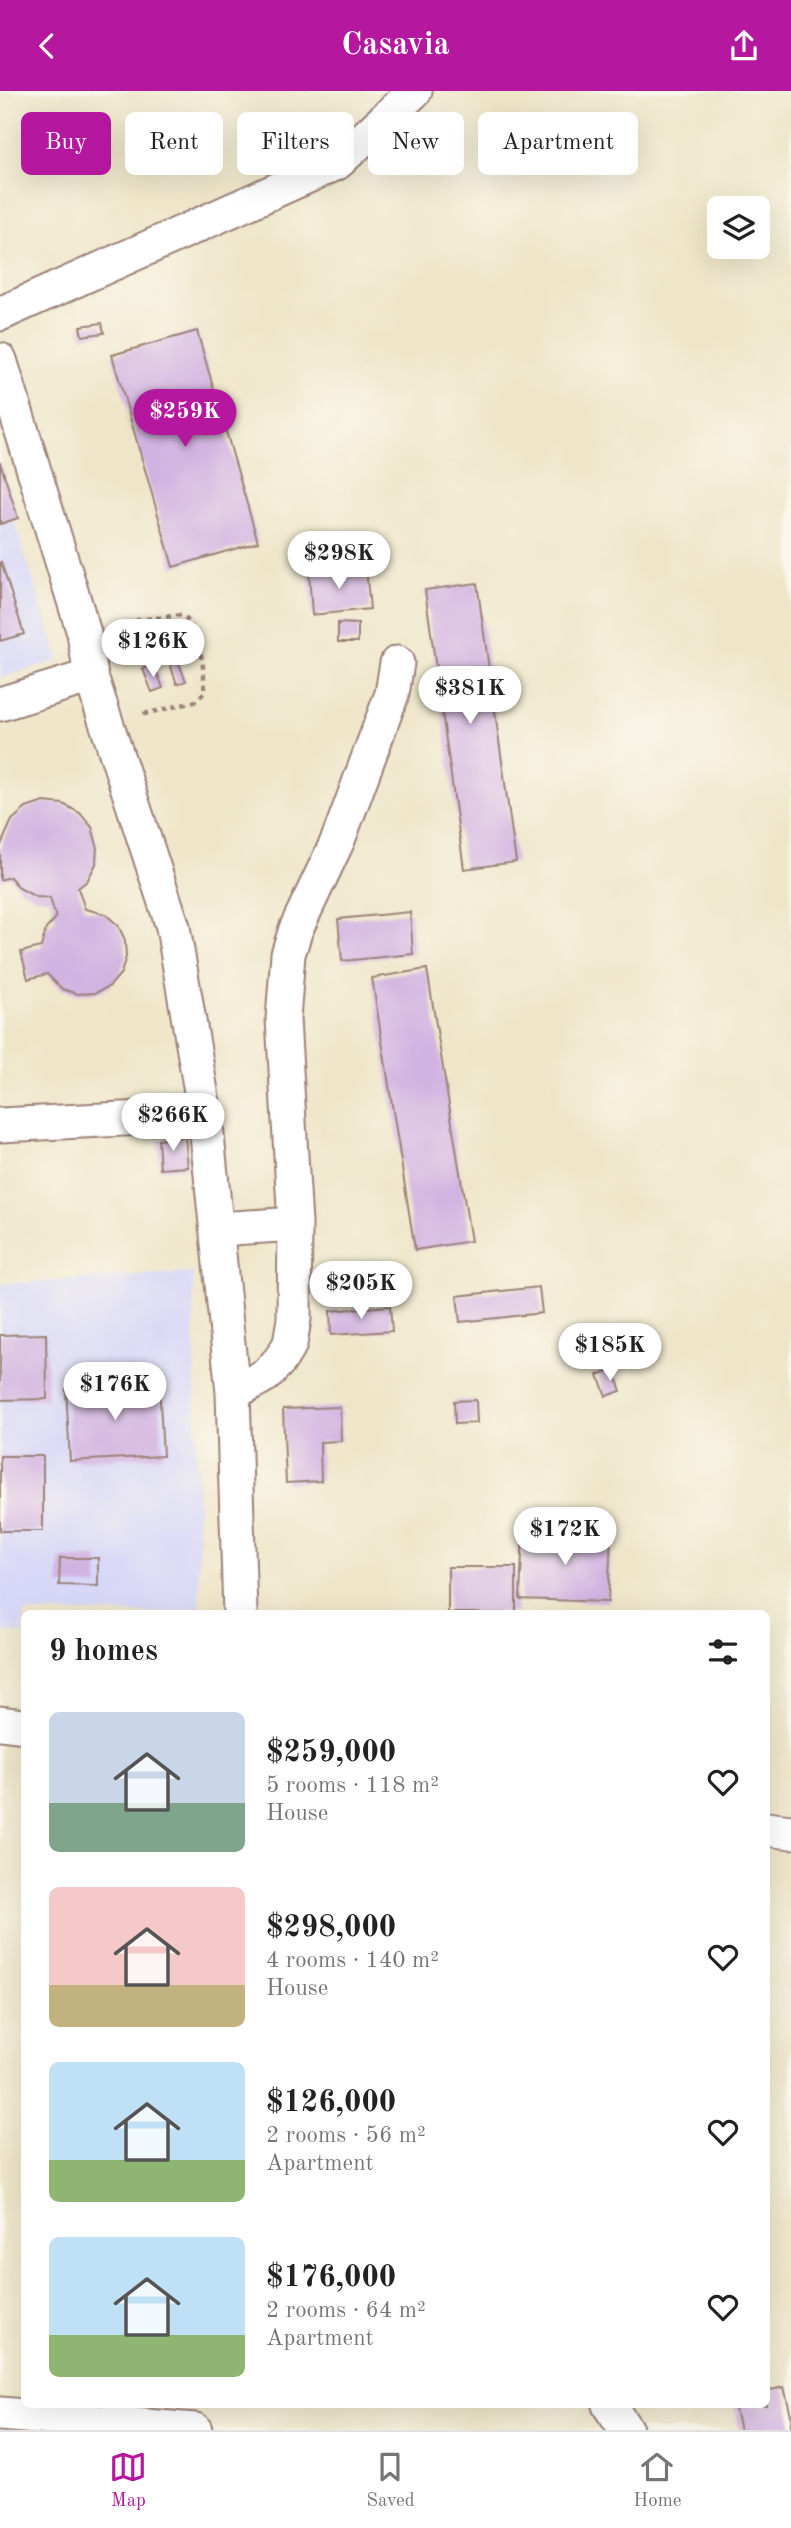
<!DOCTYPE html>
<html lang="en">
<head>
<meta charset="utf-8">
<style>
  :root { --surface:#fff; --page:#f2f2f2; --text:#222; --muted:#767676; --line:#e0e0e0; --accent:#b5179e }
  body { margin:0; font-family:"Old Standard TT",serif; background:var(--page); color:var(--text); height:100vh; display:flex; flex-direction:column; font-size:26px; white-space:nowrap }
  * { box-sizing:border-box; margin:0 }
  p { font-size:23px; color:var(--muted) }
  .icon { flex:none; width:38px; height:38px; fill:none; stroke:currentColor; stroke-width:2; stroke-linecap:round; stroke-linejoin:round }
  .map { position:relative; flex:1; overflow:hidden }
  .side { position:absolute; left:21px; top:1519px; width:749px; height:798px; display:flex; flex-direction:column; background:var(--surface); border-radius:10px; box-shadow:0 7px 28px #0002 }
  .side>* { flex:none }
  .guide { position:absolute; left:21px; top:21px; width:749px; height:63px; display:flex; gap:14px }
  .buttons { position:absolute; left:707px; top:105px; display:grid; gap:14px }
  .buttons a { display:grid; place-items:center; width:63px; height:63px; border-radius:10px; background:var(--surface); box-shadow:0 7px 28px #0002; font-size:35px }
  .price { position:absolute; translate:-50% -60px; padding:0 16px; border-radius:24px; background:#fff; color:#222; font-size:23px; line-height:46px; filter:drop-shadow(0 2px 4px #0008) }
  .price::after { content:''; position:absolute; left:50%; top:42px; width:21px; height:16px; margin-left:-10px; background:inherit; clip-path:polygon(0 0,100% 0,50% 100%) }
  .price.on { background:var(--accent); color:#fff }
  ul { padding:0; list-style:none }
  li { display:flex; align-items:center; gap:21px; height:175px; padding:0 28px }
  li span { display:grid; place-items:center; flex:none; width:196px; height:140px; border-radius:10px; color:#555 }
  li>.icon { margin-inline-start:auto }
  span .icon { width:84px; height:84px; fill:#fffc; stroke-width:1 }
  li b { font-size:30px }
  h2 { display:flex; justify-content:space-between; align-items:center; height:84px; padding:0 28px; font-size:30px }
  .chip { padding:0 24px; border-radius:10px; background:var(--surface); box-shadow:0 7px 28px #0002; font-size:24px; line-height:63px }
  .chip.on { background:var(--accent); color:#fff }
  header { display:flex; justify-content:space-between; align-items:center; height:91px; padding:0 28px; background:var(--accent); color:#fff; font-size:32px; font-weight:800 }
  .tab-bar { display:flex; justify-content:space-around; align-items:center; height:98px; border-top:2px solid var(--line); background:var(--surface); font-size:19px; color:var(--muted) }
  .tab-bar a { display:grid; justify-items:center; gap:4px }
  .tab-bar .on { color:var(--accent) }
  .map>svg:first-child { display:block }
  .built { fill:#d7d7f8 }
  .building { fill:#d2b2e1 }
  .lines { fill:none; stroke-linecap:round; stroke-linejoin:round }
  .minor-casing { stroke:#9c827a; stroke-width:37 }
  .path { stroke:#9c827a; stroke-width:4.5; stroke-dasharray:5 5; stroke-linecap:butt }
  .minor { stroke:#fff; stroke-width:33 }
</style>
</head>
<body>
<header><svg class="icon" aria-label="back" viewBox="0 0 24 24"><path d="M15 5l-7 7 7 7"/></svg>Casavia<svg class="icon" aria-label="share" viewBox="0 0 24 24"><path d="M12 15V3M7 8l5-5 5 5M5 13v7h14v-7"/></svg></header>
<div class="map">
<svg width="791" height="2339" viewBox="0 0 791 2339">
  <rect width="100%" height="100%" fill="#fbf7ec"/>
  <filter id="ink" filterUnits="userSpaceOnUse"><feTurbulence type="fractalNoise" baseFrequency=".0143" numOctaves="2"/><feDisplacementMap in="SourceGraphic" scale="14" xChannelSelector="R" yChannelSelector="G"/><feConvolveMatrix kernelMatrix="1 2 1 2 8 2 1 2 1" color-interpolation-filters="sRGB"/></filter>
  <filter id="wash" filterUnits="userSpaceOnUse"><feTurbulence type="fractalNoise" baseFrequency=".00686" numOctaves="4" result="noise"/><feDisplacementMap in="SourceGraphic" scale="28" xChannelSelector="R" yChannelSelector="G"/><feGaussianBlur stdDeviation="1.57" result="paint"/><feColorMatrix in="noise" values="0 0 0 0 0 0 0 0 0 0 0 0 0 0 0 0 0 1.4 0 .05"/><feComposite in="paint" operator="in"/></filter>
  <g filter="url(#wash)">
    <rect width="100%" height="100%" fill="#efe6c9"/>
    <path class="built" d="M 0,387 L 59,569 L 0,587 Z
      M 193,1182 L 200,1522 L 24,1522 L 24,1543 L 0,1540 L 0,1193 Z"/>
    <g id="blocks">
      <path class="building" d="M 102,232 L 104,242 L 82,245 L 80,235 Z
        M 197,240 L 258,451 L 173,476 L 112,264 Z
        M 0,371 L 18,427 L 0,433 Z
        M 1,471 L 24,543 L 0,550 L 0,472 Z
        M 366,477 L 370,518 L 312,524 L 309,482 Z
        M 477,492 L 516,771 L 464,778 L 425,499 Z
        M 338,532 L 358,533 L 358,551 L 338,551 Z
        M 171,537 L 175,564 L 118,573 L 114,546 Z
        M 178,570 L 186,590 L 177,593 L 170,573 Z
        M 154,574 L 163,597 L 152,601 L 143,578 Z
        M 44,711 L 63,713 L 80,722 L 92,736 L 97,754 L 96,773 L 87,790 L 78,797 L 85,818 L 105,823 L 118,834 L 125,849 L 126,866 L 121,882 L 110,895 L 95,902 L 78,903 L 62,898 L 47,883 L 28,888 L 21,861 L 41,856 L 46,838 L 56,827 L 50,807 L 36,806 L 19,797 L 10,786 L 0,789 L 0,756 L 12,729 L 26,717 Z
        M 410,821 L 413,863 L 342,870 L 338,828 Z
        M 427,878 L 471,1150 L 415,1159 L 372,887 Z
        M 185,1046 L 188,1076 L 160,1078 L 158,1049 Z
        M 539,1196 L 542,1222 L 460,1231 L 457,1205 Z
        M 390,1215 L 392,1240 L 331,1244 L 330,1220 Z
        M 46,1243 L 47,1308 L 0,1309 L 0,1244 Z
        M 613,1278 L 621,1300 L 606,1305 L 598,1284 Z
        M 159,1292 L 163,1365 L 70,1370 L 66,1298 Z
        M 476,1309 L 477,1332 L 455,1333 L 454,1310 Z
        M 340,1316 L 341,1350 L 320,1351 L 321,1390 L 286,1392 L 283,1318 Z
        M 0,1365 L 43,1365 L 43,1440 L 0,1440 Z
        M 523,1440 L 611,1444 L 608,1511 L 520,1508 Z
        M 60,1467 L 98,1467 L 98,1495 L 59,1494 Z
        M 448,1476 L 516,1476 L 516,1522 L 448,1522 Z
        M 784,2296 L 791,2324 L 791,2339 L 740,2339 L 734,2314 L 766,2314 L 766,2300 Z"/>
    </g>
  </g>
  <g filter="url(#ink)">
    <use href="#blocks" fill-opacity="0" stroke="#9c827a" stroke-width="2"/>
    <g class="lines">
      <g class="minor-casing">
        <path id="minor" d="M 0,223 L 337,72 L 415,0
          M 0,269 L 84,542 L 91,585 L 0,613
          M 91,585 L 173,836 L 205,1024 L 233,1302 L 240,1522
          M 0,1034 L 205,1024
          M 218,1138 L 295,1133
          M 233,1302 L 266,1284 L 280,1269 L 290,1253 L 294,1228 L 295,1133 L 283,928 L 288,863 L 296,838 L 338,749 L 392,603 L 397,572
          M 0,1632 L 24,1635
          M 766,1738 L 791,1741
          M 609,2314 L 626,2339
          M 0,2323 L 195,2339"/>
      </g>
      <path class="path" d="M 117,535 L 138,529 L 182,524 C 199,536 206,582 204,602 L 194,611 L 140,624"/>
      <use href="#minor" class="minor"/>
    </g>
  </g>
</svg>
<div class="buttons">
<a><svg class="icon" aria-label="layers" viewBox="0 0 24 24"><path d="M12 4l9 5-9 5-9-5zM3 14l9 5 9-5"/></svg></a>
</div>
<b class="price on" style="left:185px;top:358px">$259K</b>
<b class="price" style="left:339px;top:500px">$298K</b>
<b class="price" style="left:153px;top:588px">$126K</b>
<b class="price" style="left:470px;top:635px">$381K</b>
<b class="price" style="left:173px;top:1062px">$266K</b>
<b class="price" style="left:361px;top:1230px">$205K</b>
<b class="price" style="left:610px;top:1292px">$185K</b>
<b class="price" style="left:115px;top:1331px">$176K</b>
<b class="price" style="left:565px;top:1476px">$172K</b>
<div class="guide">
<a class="chip on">Buy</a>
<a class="chip">Rent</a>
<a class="chip">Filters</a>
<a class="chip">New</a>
<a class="chip">Apartment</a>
</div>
<section class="side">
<h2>9 homes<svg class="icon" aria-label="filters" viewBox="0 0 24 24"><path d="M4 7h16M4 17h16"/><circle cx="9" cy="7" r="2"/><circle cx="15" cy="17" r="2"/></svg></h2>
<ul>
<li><span style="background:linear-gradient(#c9d6e8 65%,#7fa58c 0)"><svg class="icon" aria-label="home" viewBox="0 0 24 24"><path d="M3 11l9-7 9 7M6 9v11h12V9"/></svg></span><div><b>$259,000</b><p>5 rooms · 118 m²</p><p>House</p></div><svg class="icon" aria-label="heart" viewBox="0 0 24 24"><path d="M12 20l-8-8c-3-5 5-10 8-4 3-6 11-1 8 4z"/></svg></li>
<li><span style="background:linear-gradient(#f6c9c9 70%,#c2b280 0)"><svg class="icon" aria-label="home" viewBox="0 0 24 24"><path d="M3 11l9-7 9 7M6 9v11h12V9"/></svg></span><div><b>$298,000</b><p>4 rooms · 140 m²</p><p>House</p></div><svg class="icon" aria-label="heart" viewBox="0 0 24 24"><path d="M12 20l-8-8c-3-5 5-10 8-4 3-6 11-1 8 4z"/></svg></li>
<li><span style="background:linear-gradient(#bfe0f5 70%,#8fb573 0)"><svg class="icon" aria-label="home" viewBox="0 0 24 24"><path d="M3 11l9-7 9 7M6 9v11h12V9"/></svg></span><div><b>$126,000</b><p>2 rooms · 56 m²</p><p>Apartment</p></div><svg class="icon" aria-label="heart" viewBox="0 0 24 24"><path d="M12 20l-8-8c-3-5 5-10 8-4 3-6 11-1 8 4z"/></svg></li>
<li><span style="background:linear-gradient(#bfe0f5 70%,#8fb573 0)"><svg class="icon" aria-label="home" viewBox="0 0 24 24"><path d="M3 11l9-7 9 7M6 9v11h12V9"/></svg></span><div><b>$176,000</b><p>2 rooms · 64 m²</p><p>Apartment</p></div><svg class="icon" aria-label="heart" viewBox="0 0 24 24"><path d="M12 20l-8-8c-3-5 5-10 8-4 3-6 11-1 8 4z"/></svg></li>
</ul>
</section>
</div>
<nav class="tab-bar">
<a class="on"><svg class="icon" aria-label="map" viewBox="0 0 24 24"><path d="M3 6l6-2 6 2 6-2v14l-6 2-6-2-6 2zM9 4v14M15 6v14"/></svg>Map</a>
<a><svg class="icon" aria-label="saved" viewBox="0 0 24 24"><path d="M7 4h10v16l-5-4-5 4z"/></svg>Saved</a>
<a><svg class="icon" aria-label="home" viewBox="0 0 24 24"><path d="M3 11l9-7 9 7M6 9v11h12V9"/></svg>Home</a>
</nav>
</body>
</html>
